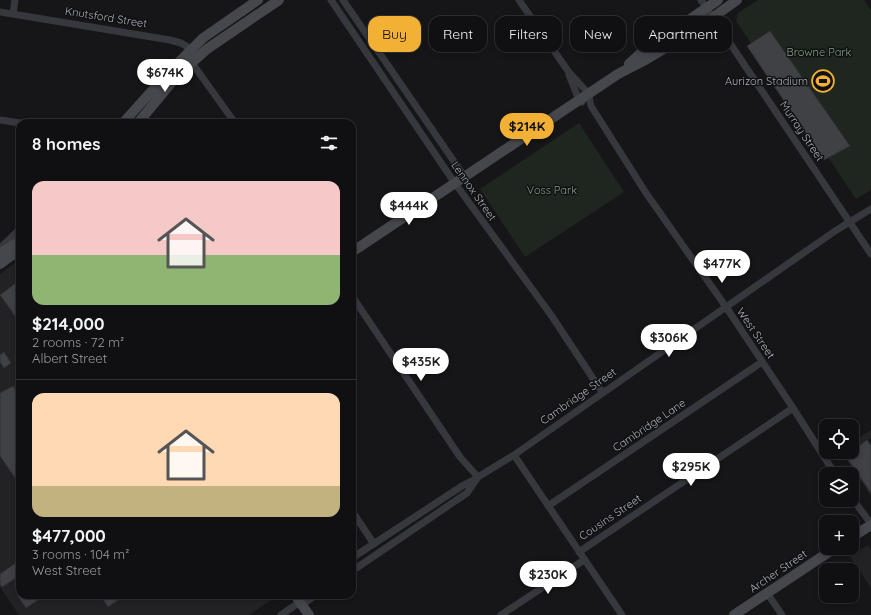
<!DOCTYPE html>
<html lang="en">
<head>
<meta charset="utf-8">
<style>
  :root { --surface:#101012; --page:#19191b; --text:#f1f3f6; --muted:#9c9d9f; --line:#303032; --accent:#f2b134 }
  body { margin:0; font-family:Quicksand,sans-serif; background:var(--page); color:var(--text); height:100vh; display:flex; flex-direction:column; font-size:15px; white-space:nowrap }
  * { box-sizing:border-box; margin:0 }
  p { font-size:13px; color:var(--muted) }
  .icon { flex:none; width:22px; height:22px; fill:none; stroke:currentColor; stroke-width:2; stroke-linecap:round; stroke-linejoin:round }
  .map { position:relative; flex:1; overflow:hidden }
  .panel { position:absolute; left:16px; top:119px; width:340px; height:480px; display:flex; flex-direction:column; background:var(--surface); border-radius:12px; box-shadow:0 2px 6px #0003,0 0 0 1px var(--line) }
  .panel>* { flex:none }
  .banner { position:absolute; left:368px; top:16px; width:380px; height:36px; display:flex; gap:8px }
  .tools { position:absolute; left:819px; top:419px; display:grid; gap:8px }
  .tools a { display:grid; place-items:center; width:40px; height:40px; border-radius:8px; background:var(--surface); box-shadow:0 2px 6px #0003,0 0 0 1px var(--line); font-size:20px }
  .price { position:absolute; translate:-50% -34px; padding:0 9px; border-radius:14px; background:#fff; color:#222; font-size:13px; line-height:26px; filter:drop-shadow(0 1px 2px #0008) }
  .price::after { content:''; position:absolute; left:50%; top:24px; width:12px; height:9px; margin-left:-6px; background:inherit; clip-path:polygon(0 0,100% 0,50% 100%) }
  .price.selected { background:var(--accent); color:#111 }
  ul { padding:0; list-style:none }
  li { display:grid; align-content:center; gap:8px; height:212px; padding:0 16px }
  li+li { border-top:1px solid var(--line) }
  li span { display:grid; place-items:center; height:124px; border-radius:12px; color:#555 }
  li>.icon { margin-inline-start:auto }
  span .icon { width:72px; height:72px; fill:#fffc; stroke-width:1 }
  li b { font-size:17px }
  h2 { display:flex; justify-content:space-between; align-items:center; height:48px; padding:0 16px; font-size:17px }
  .chip { padding:0 14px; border-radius:12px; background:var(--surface); box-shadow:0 2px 6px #0003,0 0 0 1px var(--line); font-size:14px; line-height:36px }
  .chip.selected { background:var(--accent); color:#111 }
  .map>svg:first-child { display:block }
  .built { fill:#222225 }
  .green { fill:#1e261f }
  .building { fill:#404145; stroke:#303034 }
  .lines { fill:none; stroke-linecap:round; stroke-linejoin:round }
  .street { stroke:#37383d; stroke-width:7 }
  .secondary { stroke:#45474d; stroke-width:10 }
  .labels { text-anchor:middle; stroke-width:3; stroke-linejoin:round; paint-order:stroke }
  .street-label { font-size:11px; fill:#a8adb8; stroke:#111113 }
  .park-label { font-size:11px; fill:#7fa381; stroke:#111113 }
  .poi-label { font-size:11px; fill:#a8adb8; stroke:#111113; text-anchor:end }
</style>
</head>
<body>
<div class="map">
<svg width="871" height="615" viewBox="0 0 871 615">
  <rect width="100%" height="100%" fill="#161618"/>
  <path class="built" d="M 20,259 L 20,595 L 276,595 L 277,596 L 249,615 L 19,615 L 0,587 L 0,274 Z
    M 871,430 L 871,438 L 868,440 L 871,444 L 871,496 L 841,452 L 852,452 L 852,442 Z
    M 868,545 L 871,550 L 871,588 L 850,557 Z"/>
  <path class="green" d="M 758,0 L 864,0 L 871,10 L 871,190 L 856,199 L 736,21 L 738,13 Z
    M 579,123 L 624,192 L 525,257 L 480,189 Z"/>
  <path class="building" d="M 770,31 L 850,146 L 824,160 L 747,46 Z
    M 20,280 L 20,323 L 0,295 Z
    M 4,352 L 11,363 L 4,368 L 0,362 L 0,355 Z
    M 13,386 L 17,392 L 20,391 L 20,485 L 0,456 L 0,393 Z
    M 867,440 L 871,446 L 871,493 L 845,455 L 852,452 L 852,451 Z
    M 20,560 L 20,575 L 2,587 L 0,584 L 0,574 Z
    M 17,595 L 45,595 L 26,608 Z
    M 100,595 L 125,595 L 108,607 Z"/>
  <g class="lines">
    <path class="street" d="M 331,0 L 454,182 L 551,315 L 602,392
      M 343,0 L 464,176
      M 519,0 L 568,71 L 588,93 L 591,106 L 646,193 L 726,307 L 793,408 L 835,474
      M 701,0 L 871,254
      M 0,12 L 170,40 L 181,43 L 191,49
      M 13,14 L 15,0
      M 192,63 L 235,123
      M 569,75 L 579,100 L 582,102
      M 0,120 L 20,123
      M 0,248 L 20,229
      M 352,296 L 460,457 L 478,477
      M 514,455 L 622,615
      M 852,498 L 871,524
      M 548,506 L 762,362
      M 352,511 L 374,544
      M 579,552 L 793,408
      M 352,558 L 462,486 L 476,479
      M 352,571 L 467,493 L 478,477 L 514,455 L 835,231 L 871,209
      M 767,593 L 782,615
      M 302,605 L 316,595
      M 281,615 L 300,602
      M 501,615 L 584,560"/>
    <path class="secondary" d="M 629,64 L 642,52 L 718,0
      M 123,123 L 166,75 L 203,38 L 258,0
      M 138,123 L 176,77 L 207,49 L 279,0
      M 352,252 L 618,74 L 647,59 L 697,29 L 737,0
      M 0,253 L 20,241
      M 0,264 L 11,256 L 20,252
      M 852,537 L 871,525
      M 295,595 L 309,615
      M 734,615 L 835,548"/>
  </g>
  <defs>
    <g id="stadium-ring" transform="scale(1.15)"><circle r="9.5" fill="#111113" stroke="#f2b134" stroke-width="1.5"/><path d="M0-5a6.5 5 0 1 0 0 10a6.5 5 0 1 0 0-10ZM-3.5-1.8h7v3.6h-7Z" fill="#f2b134"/></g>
  </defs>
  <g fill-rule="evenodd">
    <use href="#stadium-ring" x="823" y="81"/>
  </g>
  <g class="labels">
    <g class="street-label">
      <text transform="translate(106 17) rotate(9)" y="4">Knutsford Street</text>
      <text transform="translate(802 131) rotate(56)" y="4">Murray Street</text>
      <text transform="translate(474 191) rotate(55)" y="4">Lennox Street</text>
      <text transform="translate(756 333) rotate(56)" y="4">West Street</text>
      <text transform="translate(578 396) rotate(-35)" y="4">Cambridge Street</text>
      <text transform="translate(649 425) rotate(-34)" y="4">Cambridge Lane</text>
      <text transform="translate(610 517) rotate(-34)" y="4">Cousins Street</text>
      <text transform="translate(778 571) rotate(-34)" y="4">Archer Street</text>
    </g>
    <g class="park-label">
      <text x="819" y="56">Browne Park</text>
      <text x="552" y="194">Voss Park</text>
    </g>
    <g class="poi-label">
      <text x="808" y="85">Aurizon Stadium</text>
    </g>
  </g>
</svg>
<div class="tools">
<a><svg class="icon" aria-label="locate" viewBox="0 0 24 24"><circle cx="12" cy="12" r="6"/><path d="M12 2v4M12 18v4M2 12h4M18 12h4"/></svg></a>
<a><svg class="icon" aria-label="layers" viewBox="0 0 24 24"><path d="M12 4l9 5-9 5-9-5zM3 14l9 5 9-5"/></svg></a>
<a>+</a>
<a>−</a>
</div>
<b class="price" style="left:165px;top:93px">$674K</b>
<b class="price selected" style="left:527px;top:147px">$214K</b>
<b class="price" style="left:409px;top:226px">$444K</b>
<b class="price" style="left:722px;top:284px">$477K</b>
<b class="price" style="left:669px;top:358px">$306K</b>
<b class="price" style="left:421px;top:382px">$435K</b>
<b class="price" style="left:691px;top:487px">$295K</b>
<b class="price" style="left:548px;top:595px">$230K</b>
<div class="banner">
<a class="chip selected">Buy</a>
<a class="chip">Rent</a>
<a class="chip">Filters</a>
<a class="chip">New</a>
<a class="chip">Apartment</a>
</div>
<section class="panel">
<h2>8 homes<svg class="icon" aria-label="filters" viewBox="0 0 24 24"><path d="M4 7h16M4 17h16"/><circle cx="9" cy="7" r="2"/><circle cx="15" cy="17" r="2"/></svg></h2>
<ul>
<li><span style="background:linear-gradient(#f6c9c9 60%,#8fb573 0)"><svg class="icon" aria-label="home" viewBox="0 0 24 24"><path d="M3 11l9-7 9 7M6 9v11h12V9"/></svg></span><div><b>$214,000</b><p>2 rooms · 72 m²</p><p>Albert Street</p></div></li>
<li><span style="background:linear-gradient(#ffd9b3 75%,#c2b280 0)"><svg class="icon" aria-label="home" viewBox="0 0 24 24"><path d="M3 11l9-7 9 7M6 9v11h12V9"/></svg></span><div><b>$477,000</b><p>3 rooms · 104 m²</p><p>West Street</p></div></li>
</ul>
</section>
</div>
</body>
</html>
